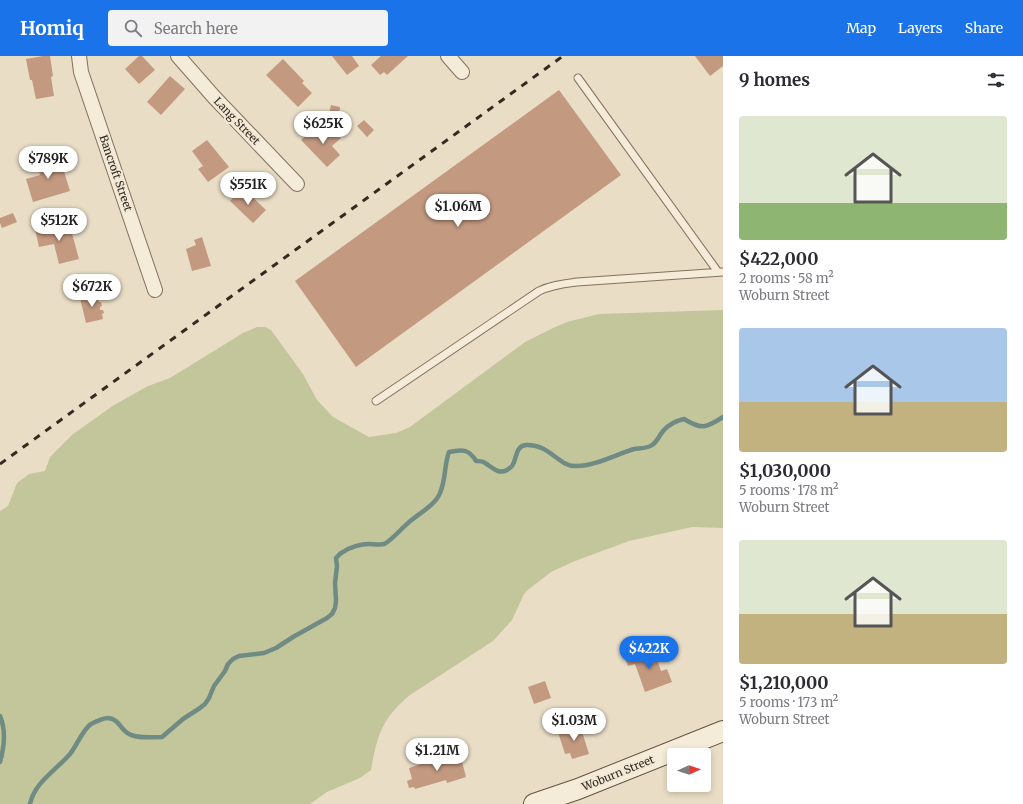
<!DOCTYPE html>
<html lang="en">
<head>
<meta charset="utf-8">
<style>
  :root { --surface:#fff; --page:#f2f2f3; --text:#2b2b33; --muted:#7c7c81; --accent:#1a73e8 }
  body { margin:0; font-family:Merriweather,serif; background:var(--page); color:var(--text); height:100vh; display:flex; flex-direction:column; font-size:15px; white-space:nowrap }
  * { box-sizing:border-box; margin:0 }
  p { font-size:13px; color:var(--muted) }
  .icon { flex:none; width:22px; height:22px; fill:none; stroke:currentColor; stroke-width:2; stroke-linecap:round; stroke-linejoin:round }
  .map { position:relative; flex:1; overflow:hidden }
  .sheet { display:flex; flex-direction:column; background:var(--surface); width:300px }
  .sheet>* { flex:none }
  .needle { width:26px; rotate:87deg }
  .controls { position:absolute; left:667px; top:692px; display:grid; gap:8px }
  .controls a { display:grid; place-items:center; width:44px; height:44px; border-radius:4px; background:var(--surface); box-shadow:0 2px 6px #0003; font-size:20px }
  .price { position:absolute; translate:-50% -34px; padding:0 9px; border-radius:14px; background:#fff; color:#222; font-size:13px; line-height:26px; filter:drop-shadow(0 1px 2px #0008) }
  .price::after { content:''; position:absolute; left:50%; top:24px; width:12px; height:9px; margin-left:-6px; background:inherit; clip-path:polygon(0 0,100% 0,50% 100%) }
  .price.on { background:var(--accent); color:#fff }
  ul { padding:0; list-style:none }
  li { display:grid; align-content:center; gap:8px; height:212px; padding:0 16px }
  li span { display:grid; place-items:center; height:124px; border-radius:4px; color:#555 }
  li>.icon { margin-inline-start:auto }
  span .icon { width:72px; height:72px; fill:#fffc; stroke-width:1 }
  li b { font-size:17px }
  h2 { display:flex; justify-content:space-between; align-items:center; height:48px; padding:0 16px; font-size:17px }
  header { display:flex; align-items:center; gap:24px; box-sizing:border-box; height:56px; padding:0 20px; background:var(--accent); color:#fff }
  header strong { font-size:19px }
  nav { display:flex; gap:22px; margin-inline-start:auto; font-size:14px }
  .search { width:280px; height:36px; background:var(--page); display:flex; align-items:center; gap:10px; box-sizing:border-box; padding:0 14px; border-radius:4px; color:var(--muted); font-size:15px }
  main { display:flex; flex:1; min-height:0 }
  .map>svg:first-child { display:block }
  .green { fill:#c3c69b }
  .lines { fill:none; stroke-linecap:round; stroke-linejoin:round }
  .stream { stroke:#6f8b83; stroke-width:4.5 }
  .building { fill:#c39980 }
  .lane-casing { stroke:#83705e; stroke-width:9 }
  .street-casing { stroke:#83705e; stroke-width:16 }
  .secondary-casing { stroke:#655141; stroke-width:22 }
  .lane { stroke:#f5ebd9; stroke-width:7 }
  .street { stroke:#f5ebd9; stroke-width:14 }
  .secondary { stroke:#f5ebd9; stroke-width:20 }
  .rail { stroke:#352920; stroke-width:3; stroke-dasharray:7 7; stroke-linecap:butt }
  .labels { text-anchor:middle; stroke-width:4; stroke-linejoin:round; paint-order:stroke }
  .street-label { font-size:11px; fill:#352920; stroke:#f1e8d5 }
</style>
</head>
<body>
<header>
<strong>Homiq</strong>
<div class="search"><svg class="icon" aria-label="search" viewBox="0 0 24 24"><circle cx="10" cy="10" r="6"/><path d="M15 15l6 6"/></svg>Search here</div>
<nav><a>Map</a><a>Layers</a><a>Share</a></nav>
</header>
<main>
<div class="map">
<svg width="723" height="748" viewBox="0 0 723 748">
  <rect width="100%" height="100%" fill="#e9ddc6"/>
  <path class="green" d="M 723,254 L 723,472 L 692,471 L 629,485 L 575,505 L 551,516 L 529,533 L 524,538 L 512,564 L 493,585 L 410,639 C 382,662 377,680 371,714 L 360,722 L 327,736 L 310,748 L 0,748 L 0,455 L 8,450 L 17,427 L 29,418 L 45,415 L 50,401 L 73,378 L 114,349 L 148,330 L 170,322 L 243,277 L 257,271 L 265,271 L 271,274 L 303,318 L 317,344 L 333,361 L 369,381 L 396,377 L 410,371 L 525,286 L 553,272 L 567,266 L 599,258 Z"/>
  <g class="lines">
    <path class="stream" d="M 0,660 C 6,674 4,692 0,706
      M 30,748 C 35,726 55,715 70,698 C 76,691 83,673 91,668 C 95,666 103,662 108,662 C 120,663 120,674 129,678 C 138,683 152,681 162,681 L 183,663 L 200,652 L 205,648 L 209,642 L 214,630 L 225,615 L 228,608 L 233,603 L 239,600 L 264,597 L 276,592 L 293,581 L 327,562 L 332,558 L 335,552 L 336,545 L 335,527 L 337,510 L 336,502 C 338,500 340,497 343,496 C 350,491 361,488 369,488 C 373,488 380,489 384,488 C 390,486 402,472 407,468 C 416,459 435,450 440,437 C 446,424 444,409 449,396 C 462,393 469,393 476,405 C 479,405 483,405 485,407 C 492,411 498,419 507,414 C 509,413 510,412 512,410 C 517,403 515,390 526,389 C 550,388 558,410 575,410 C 593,411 617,398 634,393 C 640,392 646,393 652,389 C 657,386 659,380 663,375 C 669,368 675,365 684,363 C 702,374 706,372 723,361"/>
  </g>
  <path class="building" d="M 43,0 L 50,0 L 53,20 L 51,21 L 54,40 L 36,43 L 32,24 L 30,24 L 26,3 Z
    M 139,0 L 142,0 L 155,14 L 139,28 L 125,13 Z
    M 332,0 L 352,0 L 359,10 L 347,19 Z
    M 381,0 L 408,0 L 387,19 L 384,16 L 380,19 L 371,9 Z
    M 695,0 L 723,0 L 723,10 L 710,20 Z
    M 283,3 L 304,25 L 302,27 L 312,37 L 298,51 L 266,19 Z
    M 170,20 L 185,33 L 161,59 L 147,46 Z
    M 559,34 L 621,119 L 356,311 L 295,225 Z
    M 331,49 L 340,51 L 339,60 L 329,58 Z
    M 364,64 L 374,74 L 367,81 L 357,70 Z
    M 314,72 L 323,81 L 332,72 L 341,82 L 332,90 L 340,99 L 327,111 L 301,84 Z
    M 207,84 L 229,111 L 208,126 L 198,113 L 203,110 L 192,95 Z
    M 56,98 L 59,110 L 62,109 L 70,135 L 33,146 L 26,123 L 40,119 L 36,104 Z
    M 243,132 L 266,154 L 253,167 L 230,145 Z
    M 13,157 L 17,166 L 2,172 L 0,167 L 0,162 Z
    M 50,169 L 52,175 L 70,170 L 79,203 L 59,208 L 54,188 L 39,191 L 35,173 Z
    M 202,181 L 211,210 L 192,215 L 186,193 L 196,189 L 194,184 Z
    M 96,238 L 97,240 L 99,240 L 100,244 L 98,244 L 99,246 L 101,246 L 102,250 L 100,251 L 100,254 L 103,254 L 104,257 L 102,258 L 103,263 L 86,267 L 80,242 Z
    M 643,595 L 644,598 L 654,595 L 661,615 L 667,613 L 672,626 L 645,636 L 635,608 L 628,610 L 625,602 Z
    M 545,625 L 551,642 L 534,648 L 528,631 Z
    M 580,669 L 589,698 L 572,703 L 570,697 L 565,698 L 558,676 Z
    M 460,698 L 466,721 L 447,727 L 446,724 L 415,733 L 414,731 L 409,732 L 407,725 L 412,723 L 409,712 L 443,701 L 444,704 Z"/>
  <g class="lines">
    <g class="lane-casing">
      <path id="lane" d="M 578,22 L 718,216
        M 376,345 L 539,235 C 552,229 563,228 577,226 L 723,216"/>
    </g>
    <g class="street-casing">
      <path id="street" d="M 79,0 L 81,16 L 155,234
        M 178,0 L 214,41 L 297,128
        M 448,0 L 462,16"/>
    </g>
    <g class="secondary-casing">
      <path id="secondary" d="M 534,748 L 578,733 L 723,675"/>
    </g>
    <use href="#lane" class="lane"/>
    <use href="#street" class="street"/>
    <use href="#secondary" class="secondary"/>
    <path class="rail" d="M 0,408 L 563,0"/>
  </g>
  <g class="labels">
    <g class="street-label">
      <text transform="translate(237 65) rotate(46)" y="4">Lang Street</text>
      <text transform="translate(116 117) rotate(71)" y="4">Bancroft Street</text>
      <text transform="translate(618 717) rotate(-22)" y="4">Woburn Street</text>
    </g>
  </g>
</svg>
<div class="controls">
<a><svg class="needle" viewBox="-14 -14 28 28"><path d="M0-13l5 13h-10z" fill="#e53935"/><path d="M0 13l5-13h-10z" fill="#7c7c81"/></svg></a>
</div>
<b class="price" style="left:323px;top:89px">$625K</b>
<b class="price" style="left:48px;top:124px">$789K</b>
<b class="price" style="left:248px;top:150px">$551K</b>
<b class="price" style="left:458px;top:172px">$1.06M</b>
<b class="price" style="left:59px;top:186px">$512K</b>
<b class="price" style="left:92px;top:252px">$672K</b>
<b class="price on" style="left:649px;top:614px">$422K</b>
<b class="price" style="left:574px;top:686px">$1.03M</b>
<b class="price" style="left:437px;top:716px">$1.21M</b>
</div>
<section class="sheet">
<h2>9 homes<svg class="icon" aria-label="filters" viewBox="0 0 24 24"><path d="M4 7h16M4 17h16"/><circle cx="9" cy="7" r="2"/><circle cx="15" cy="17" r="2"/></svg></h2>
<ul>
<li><span style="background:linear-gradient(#dfe7d0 70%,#8fb573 0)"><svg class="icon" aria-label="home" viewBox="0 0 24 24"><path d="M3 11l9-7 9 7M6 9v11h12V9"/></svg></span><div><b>$422,000</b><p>2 rooms · 58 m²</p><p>Woburn Street</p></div></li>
<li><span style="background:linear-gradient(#a9c7e8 60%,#c2b280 0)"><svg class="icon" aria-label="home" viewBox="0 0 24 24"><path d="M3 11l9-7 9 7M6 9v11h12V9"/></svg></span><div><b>$1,030,000</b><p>5 rooms · 178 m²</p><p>Woburn Street</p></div></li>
<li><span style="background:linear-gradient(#dfe7d0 60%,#c2b280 0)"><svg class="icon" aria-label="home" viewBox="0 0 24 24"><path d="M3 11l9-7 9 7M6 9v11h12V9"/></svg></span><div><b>$1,210,000</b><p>5 rooms · 173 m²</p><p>Woburn Street</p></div></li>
</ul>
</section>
</main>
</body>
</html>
